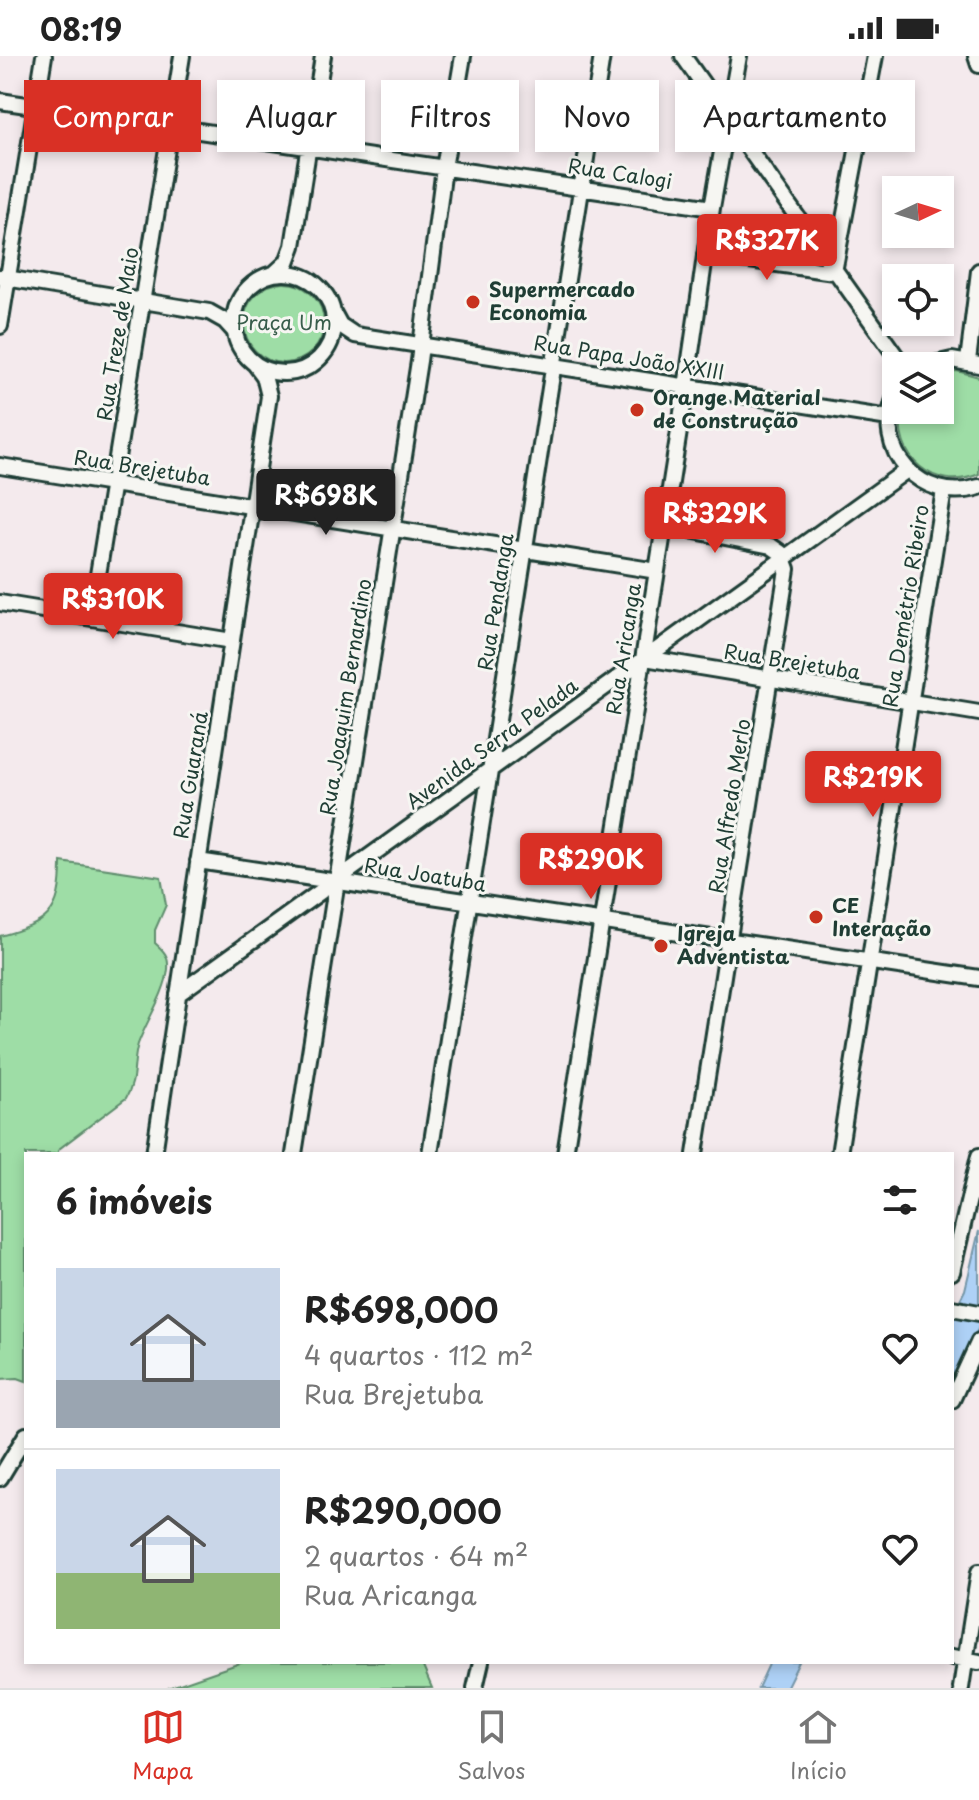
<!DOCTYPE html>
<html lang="pt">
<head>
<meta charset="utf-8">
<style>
  :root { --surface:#fff; --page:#f6f6f6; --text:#222; --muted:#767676; --line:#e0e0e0; --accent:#d93025 }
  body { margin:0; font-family:"Playpen Sans",sans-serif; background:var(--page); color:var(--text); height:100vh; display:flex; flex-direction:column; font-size:30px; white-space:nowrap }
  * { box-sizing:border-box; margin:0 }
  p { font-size:26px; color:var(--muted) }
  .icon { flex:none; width:44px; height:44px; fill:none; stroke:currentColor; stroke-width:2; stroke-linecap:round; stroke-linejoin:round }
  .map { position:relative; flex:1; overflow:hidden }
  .panel { position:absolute; left:24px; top:1096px; width:930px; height:512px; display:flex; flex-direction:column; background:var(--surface); border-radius:0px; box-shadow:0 4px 12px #0003 }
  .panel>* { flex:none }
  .banner { position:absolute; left:24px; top:24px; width:932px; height:72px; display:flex; gap:16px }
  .needle { width:52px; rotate:86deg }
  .controls { position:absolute; left:882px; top:120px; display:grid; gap:16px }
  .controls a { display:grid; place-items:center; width:72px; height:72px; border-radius:0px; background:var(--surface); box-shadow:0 4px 12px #0003; font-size:40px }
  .price { position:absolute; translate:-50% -68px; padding:0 18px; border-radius:8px; background:var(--accent); color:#fff; font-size:26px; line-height:52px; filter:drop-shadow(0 2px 4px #0008) }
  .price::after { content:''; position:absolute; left:50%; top:48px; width:24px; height:18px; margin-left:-12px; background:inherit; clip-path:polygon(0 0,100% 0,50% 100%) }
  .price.selected { background:#222; color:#fff }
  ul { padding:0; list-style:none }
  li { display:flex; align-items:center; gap:24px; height:200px; padding:0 32px }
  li+li { border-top:2px solid var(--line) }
  li span { display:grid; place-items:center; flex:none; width:224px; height:160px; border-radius:0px; color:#555 }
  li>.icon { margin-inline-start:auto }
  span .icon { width:96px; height:96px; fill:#fffc; stroke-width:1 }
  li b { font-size:34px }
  h2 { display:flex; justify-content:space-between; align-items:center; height:96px; padding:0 32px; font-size:34px }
  .pill { padding:0 28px; border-radius:0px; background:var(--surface); box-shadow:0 4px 12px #0003; font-size:28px; line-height:72px }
  .pill.selected { background:var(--accent); color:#fff }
  .status { display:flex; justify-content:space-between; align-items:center; height:56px; padding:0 40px; background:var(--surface); direction:ltr }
  .status svg { height:22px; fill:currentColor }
  .tab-bar { display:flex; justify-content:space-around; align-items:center; height:112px; border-top:2px solid var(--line); background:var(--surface); font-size:22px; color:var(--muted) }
  .tab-bar a { display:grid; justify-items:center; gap:4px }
  .tab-bar .selected { color:var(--accent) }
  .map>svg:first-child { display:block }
  .green { fill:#9edda6; stroke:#5e8d6d; stroke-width:2 }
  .water { fill:#aed1f6; stroke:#7596a8; stroke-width:2 }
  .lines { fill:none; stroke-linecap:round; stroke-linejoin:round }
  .minor-casing { stroke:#1f3d34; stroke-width:20 }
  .minor { stroke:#f6f6f2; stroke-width:14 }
  .poi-dot { fill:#c8321e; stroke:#f6f6f2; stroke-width:3 }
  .labels { text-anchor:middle; stroke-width:6; stroke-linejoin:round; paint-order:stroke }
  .street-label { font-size:20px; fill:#1f3d34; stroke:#f6f6f2 }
  .poi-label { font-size:20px; font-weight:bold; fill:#1f3d34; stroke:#f6f6f2; text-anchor:start }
  .park-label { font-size:20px; fill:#385d4b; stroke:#f6f6f2 }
</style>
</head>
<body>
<div class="status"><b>08:19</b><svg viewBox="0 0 49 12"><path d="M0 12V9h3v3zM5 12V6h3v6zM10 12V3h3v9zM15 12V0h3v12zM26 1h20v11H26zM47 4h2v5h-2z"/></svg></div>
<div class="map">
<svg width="979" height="1632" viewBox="0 0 979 1632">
  <rect width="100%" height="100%" fill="#f4eaed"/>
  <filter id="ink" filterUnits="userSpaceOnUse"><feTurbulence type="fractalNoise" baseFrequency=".0125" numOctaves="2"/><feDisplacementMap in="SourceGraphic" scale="16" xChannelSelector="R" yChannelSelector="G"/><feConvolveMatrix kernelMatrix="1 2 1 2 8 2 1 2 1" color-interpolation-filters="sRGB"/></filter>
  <g filter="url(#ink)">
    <path class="green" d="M244 267a40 40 0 1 1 80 0a40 40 0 1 1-80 0Z
      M 957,315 L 979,321 L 979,418 C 935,437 892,401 902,354 L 940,354 L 940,317 Z
      M 61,806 L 161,821 L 166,849 L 155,874 L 155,887 C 164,895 169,900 168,913 C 166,936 146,966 138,988 C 132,1007 137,1024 126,1042 L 59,1093 L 57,1098 L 26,1098 L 26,1325 L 18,1322 L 0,1323 L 0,880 C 48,867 61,859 61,806 Z
      M 243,1606 L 421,1606 L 432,1632 L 168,1632 Z"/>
    <path class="water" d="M 979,1175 L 979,1271 L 952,1330 L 952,1259 L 965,1234 Z
      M 770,1606 L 799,1606 L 786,1632 L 758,1632 Z"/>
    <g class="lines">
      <g class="minor-casing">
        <path id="minor" d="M 683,0 L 903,310
          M 976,0 L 979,9
          M 0,45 L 712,152
          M 705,198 L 834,216 L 875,0
          M234 267a50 50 0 1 1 100 0a50 50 0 1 1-100 0Z
          M 275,217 L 287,206 L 293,190 L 323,0
          M 0,221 L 209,256 L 225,265 L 235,276
          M 334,258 L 340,269 L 355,279 L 889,362
          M 0,270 L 44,0
          M 968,305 L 979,215
          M 926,310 L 952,304 L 979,309
          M 896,339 C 871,394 922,449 979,431
          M 0,410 L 657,515
          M 664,469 L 771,490 L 781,497 L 787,513 L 695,1098
          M 0,547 L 232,585
          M 91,562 L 182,0
          M 645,602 L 979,657
          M 198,805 L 979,922
          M 178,938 L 907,414
          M 154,1098 L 269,340 L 264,320 L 255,308
          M 294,1098 L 419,305 L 444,112 L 463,0
          M 430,1098 L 602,0
          M 565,1098 L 686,331 L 712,152 L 739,0
          M 839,1098 L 944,434
          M 952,1216 L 979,1100
          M 952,1252 L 979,1257
          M 952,1344 L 979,1285
          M 0,1422 L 26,1379
          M 952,1601 L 979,1606
          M 475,1632 L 481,1606
          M 961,1632 L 979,1516"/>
      </g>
      <use href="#minor" class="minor"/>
    </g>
  </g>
  <g class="poi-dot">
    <circle cx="473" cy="246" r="8"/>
    <circle cx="637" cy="354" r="8"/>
    <circle cx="816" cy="861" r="8"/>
    <circle cx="661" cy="890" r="8"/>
  </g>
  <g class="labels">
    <g class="street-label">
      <text transform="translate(620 118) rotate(9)" y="7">Rua Calogi</text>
      <text transform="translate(118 278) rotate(-81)" y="7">Rua Treze de Maio</text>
      <text transform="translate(629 302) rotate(9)" y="7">Rua Papa João XXIII</text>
      <text transform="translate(142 412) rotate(9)" y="7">Rua Brejetuba</text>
      <text transform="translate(496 546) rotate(-81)" y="7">Rua Pendanga</text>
      <text transform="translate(906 550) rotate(-81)" y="7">Rua Demétrio Ribeiro</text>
      <text transform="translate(624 593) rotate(-81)" y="7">Rua Aricanga</text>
      <text transform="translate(792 606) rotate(9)" y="7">Rua Brejetuba</text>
      <text transform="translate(346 641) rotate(-81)" y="7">Rua Joaquim Bernardino</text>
      <text transform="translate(492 688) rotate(-36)" y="7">Avenida Serra Pelada</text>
      <text transform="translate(191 719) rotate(-81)" y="7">Rua Guaraná</text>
      <text transform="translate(730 750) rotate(-81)" y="7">Rua Alfredo Merlo</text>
      <text transform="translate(425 819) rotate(9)" y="7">Rua Joatuba</text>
    </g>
    <g class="poi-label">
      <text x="489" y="241">Supermercado<tspan x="489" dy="23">Economia</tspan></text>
      <text x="653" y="349">Orange Material<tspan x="653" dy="23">de Construção</tspan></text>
      <text x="832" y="857">CE<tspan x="832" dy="23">Interação</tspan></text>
      <text x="677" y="885">Igreja<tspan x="677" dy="23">Adventista</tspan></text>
    </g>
    <g class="park-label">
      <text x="284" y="274">Praça Um</text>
    </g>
  </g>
</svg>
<div class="controls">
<a><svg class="needle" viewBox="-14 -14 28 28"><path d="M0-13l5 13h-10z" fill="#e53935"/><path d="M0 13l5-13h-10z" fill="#767676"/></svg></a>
<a><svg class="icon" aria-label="locate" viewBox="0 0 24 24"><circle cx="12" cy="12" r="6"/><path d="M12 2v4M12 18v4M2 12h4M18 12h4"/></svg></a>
<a><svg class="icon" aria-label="layers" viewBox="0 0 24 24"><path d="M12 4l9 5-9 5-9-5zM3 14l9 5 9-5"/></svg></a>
</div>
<b class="price" style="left:767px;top:226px">R$327K</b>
<b class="price selected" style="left:326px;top:481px">R$698K</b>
<b class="price" style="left:715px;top:499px">R$329K</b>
<b class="price" style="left:113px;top:585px">R$310K</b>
<b class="price" style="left:873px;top:763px">R$219K</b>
<b class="price" style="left:591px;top:845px">R$290K</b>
<div class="banner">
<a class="pill selected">Comprar</a>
<a class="pill">Alugar</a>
<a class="pill">Filtros</a>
<a class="pill">Novo</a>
<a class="pill">Apartamento</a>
</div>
<section class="panel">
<h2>6 imóveis<svg class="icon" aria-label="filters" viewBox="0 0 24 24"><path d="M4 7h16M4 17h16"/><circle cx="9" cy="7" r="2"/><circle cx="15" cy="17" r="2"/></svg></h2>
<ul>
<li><span style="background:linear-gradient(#c9d6e8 70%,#9aa5b1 0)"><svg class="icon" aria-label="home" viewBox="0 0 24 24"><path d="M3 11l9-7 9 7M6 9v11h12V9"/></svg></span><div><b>R$698,000</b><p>4 quartos · 112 m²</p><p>Rua Brejetuba</p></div><svg class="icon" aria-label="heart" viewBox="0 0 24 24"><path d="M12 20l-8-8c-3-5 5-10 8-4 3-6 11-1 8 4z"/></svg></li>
<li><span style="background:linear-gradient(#c9d6e8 65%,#8fb573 0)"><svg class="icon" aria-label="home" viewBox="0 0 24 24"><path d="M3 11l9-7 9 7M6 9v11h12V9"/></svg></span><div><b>R$290,000</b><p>2 quartos · 64 m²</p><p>Rua Aricanga</p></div><svg class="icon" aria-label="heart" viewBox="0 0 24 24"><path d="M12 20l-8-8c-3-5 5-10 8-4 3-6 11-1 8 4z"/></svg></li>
</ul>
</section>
</div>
<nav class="tab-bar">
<a class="selected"><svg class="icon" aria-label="map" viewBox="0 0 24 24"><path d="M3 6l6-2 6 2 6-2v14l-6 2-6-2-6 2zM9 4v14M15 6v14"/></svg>Mapa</a>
<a><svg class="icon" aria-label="saved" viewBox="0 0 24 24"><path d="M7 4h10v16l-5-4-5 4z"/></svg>Salvos</a>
<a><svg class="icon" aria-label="home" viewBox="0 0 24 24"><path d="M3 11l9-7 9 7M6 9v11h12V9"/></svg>Início</a>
</nav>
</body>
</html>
